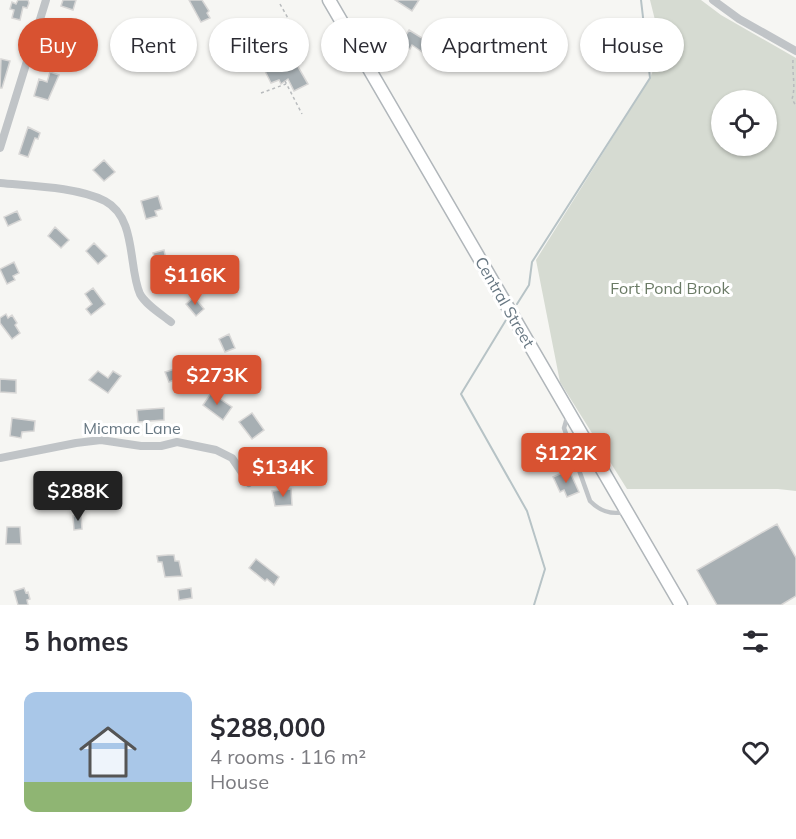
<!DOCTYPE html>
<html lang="en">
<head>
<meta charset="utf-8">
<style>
  :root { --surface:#fff; --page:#f7f7f7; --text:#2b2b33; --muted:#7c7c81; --accent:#d85231 }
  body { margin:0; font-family:Mulish,sans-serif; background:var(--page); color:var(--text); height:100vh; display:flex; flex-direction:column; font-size:22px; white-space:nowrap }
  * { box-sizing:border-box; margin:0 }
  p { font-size:20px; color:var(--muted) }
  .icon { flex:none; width:33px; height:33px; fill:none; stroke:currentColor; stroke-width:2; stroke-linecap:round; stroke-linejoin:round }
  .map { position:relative; height:605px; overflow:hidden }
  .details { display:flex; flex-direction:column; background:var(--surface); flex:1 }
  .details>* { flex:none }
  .banner { position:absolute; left:18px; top:18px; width:760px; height:54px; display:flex; gap:12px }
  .tools { position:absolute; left:711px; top:90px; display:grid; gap:12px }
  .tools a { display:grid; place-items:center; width:66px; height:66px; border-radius:50%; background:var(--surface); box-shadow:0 2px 4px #0004; font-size:30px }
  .price { position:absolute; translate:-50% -51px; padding:0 14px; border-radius:6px; background:var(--accent); color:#fff; font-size:20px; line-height:39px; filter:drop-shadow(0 2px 3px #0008) }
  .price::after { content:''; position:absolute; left:50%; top:36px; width:18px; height:14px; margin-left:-9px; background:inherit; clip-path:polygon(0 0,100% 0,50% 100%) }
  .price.current { background:#222; color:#fff }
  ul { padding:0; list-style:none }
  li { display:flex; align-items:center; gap:18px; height:150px; padding:0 24px }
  li span { display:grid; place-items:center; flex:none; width:168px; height:120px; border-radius:12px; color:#555 }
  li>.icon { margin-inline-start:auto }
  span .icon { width:72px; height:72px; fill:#fffc; stroke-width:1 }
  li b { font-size:26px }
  h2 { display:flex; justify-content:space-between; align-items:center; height:72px; padding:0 24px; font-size:26px }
  .pill { padding:0 21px; border-radius:27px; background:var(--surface); box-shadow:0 2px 4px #0004; font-size:21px; line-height:54px }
  .pill.current { background:var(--accent); color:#fff }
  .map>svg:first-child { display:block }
  .green { fill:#d6dbd2; fill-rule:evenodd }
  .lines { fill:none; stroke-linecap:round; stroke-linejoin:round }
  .stream { stroke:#b7c3c6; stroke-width:2 }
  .building { fill:#a7afb3; stroke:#d8d7d6; stroke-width:1.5 }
  .secondary-casing { stroke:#b0b6ba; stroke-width:15 }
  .path { stroke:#b8bbbd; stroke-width:1.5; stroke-dasharray:3 3; stroke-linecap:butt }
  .lane { stroke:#c0c4c7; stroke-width:4.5 }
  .street { stroke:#c0c4c7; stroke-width:8 }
  .secondary { stroke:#fff; stroke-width:12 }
  .labels { text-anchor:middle; stroke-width:6; stroke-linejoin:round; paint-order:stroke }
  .park-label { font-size:16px; fill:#6a7a65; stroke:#fff }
  .street-label { font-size:16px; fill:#677782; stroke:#fff }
</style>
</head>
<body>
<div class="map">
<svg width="796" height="605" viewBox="0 0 796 605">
  <rect width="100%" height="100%" fill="#f6f6f3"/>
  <path class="green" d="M 650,0 L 701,0 L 721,15 L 796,58 L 796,491 L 778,489 L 627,489 L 560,382 L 536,260 L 650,78 L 662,48 ZM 722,100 L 766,100 L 766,146 L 722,146 Z"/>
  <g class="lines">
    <path class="stream" d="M 517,304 L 529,285 L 532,262 L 650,78 L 641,0
      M 506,320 L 461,394 L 527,511 L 545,569 L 534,605"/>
  </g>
  <path class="building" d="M 18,0 L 28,0 L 29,3 L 27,8 L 23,7 L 20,20 L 12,18 L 14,10 L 10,9 L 12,2 L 16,4 Z
    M 63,0 L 76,0 L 73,10 L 61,6 Z
    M 189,0 L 202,0 L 209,11 L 207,13 L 210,18 L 201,22 Z
    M 395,0 L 419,0 L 412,11 Z
    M 58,25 L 68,28 L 62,46 L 64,47 L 62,53 L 58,55 L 49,51 Z
    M 285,25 L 294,42 L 291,44 L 302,62 L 297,65 L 308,84 L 294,91 L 288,79 L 281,84 L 279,80 L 271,83 L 264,69 L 274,63 L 259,36 Z
    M 409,30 L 435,46 L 428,56 L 412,45 L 410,49 L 401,43 Z
    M 1,59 L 10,61 L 2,88 L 0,88 Z
    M 50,72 L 59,75 L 48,100 L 34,96 L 39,79 L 47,82 Z
    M 28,127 L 40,133 L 38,139 L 35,138 L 28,157 L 19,154 Z
    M 104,160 L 115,172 L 104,181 L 93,170 Z
    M 158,196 L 162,209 L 155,211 L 157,216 L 146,219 L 141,201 Z
    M 17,211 L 21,220 L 8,226 L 4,217 Z
    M 55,227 L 69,240 L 61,248 L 48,236 Z
    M 94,243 L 107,256 L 98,264 L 86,251 Z
    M 164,250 L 168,268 L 158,270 L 153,253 Z
    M 14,262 L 19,273 L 13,276 L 15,280 L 7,284 L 0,269 Z
    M 93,288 L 105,304 L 91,315 L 86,309 L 92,304 L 85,294 Z
    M 194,297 L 204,309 L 196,316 L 186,304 Z
    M 6,314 L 8,318 L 12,315 L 17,323 L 15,325 L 20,333 L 12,339 L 0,323 L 0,318 Z
    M 229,334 L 235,348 L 225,352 L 219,339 Z
    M 188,365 L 192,373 L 169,382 L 165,372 Z
    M 98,371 L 108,378 L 113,371 L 121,376 L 108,393 L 89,380 Z
    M 0,379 L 16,380 L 16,393 L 0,392 Z
    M 211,393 L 232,407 L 223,420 L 203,405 Z
    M 164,408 L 164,420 L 138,422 L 137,410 Z
    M 252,413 L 264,430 L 252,439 L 239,422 Z
    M 12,418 L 35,421 L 34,431 L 22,432 L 21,438 L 10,436 Z
    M 267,448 L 282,467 L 270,476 L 256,457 Z
    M 569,470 L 579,492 L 567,497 L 564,490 L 560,492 L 553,477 Z
    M 115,480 L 121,505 L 111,508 L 110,504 L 107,506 L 100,486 Z
    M 291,489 L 292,505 L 275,506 L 272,491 Z
    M 81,515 L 82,529 L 74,530 L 73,516 Z
    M 777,524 L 796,558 L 796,596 L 781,605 L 717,605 L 697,570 Z
    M 7,527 L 20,527 L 21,544 L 6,544 Z
    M 168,555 L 174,555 L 175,561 L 179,561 L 182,576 L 165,577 L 162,562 L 158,562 L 157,556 Z
    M 256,559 L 279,577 L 274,585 L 267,579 L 265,581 L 249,568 Z
    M 24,588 L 26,593 L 28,592 L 30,599 L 27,600 L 28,605 L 18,605 L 14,591 Z
    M 191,588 L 192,598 L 179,600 L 178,590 Z"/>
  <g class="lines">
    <g class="secondary-casing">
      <path id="secondary" d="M 329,0 L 681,605"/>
    </g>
    <path class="path" d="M 280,4 L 302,43 L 294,47
      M 793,60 C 792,73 796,87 792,99 L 796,106
      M 249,71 L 275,57
      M 285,81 L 302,114
      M 261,93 L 286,84"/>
    <path class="lane" d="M 571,417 L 566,421 L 564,428 L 590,501 C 600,511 610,515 624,512"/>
    <path class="street" d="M 713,0 L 739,19 L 796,51
      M 0,148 L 46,0
      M 0,183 C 31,186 77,187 105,201 C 137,218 128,267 140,294 C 146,305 161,314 171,322
      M 0,458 L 76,443 L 101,440 L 141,446 L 161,446 L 177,442 L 216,450 L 232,458 L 249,483"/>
    <use href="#secondary" class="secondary"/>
  </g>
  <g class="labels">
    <g class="park-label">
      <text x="670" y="294">Fort Pond Brook</text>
    </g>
    <g class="street-label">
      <text transform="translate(505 302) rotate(60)" y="6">Central Street</text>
      <text x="132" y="434">Micmac Lane</text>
    </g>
  </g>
</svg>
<div class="tools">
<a><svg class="icon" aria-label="locate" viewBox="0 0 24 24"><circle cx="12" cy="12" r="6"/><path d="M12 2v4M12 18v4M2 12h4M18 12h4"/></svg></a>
</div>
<b class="price" style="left:195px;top:306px">$116K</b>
<b class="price" style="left:217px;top:406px">$273K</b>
<b class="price" style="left:566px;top:484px">$122K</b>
<b class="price" style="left:283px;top:498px">$134K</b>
<b class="price current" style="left:78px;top:522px">$288K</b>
<div class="banner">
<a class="pill current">Buy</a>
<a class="pill">Rent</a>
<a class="pill">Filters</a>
<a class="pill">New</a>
<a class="pill">Apartment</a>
<a class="pill">House</a>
</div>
</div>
<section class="details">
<h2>5 homes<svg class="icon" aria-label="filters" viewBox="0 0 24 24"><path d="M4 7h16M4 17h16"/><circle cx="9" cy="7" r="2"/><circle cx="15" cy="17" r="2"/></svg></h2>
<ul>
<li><span style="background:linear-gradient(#a9c7e8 75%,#8fb573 0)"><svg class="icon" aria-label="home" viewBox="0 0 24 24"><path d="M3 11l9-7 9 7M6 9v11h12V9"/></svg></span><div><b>$288,000</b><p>4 rooms · 116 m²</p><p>House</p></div><svg class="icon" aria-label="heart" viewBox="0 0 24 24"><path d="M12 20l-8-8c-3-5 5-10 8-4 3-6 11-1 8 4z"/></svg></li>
</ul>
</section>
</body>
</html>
